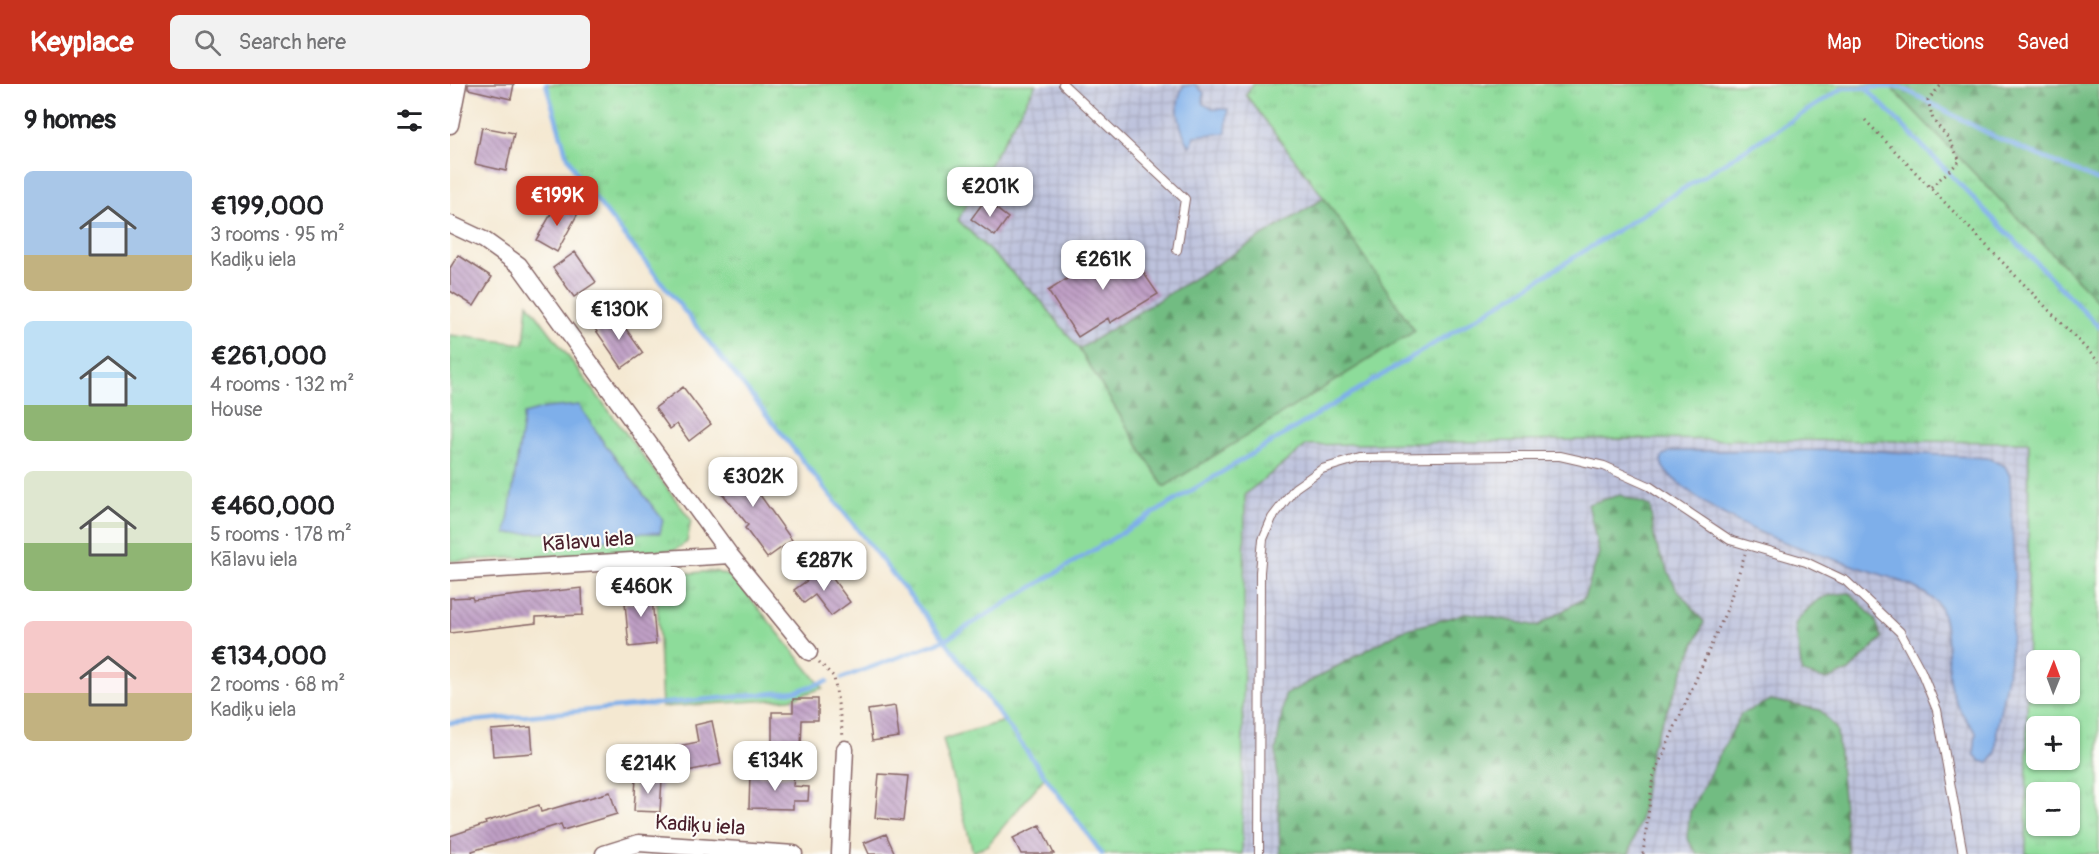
<!DOCTYPE html>
<html lang="en">
<head>
<meta charset="utf-8">
<style>
  :root { --surface:#fff; --page:#f2f2f2; --text:#202124; --muted:#757577; --accent:#c8321e }
  body { margin:0; font-family:Pangolin,sans-serif; background:var(--page); color:var(--text); height:100vh; display:flex; flex-direction:column; font-size:22px; white-space:nowrap }
  * { box-sizing:border-box; margin:0 }
  p { font-size:20px; color:var(--muted) }
  .icon { flex:none; width:33px; height:33px; fill:none; stroke:currentColor; stroke-width:2; stroke-linecap:round; stroke-linejoin:round }
  .map { position:relative; flex:1; overflow:hidden }
  .panel { display:flex; flex-direction:column; background:var(--surface); width:450px }
  .panel>* { flex:none }
  .needle { width:39px; rotate:1deg }
  .fabs { position:absolute; left:1576px; top:566px; display:grid; gap:12px }
  .fabs a { display:grid; place-items:center; width:54px; height:54px; border-radius:9px; background:var(--surface); box-shadow:0 2px 4px #0004; font-size:30px }
  .price { position:absolute; translate:-50% -51px; padding:0 14px; border-radius:12px; background:#fff; color:#222; font-size:20px; line-height:39px; filter:drop-shadow(0 2px 3px #0008) }
  .price::after { content:''; position:absolute; left:50%; top:36px; width:18px; height:14px; margin-left:-9px; background:inherit; clip-path:polygon(0 0,100% 0,50% 100%) }
  .price.active { background:var(--accent); color:#fff }
  ul { padding:0; list-style:none }
  li { display:flex; align-items:center; gap:18px; height:150px; padding:0 24px }
  li span { display:grid; place-items:center; flex:none; width:168px; height:120px; border-radius:9px; color:#555 }
  li>.icon { margin-inline-start:auto }
  span .icon { width:72px; height:72px; fill:#fffc; stroke-width:1 }
  li b { font-size:26px }
  h2 { display:flex; justify-content:space-between; align-items:center; height:72px; padding:0 24px; font-size:26px }
  header { display:flex; align-items:center; gap:36px; box-sizing:border-box; height:84px; padding:0 30px; background:var(--accent); color:#fff }
  header strong { font-size:28px }
  nav { display:flex; gap:33px; margin-inline-start:auto; font-size:21px }
  .search { width:420px; height:54px; background:var(--page); display:flex; align-items:center; gap:15px; box-sizing:border-box; padding:0 21px; border-radius:9px; color:var(--muted); font-size:22px }
  main { display:flex; flex:1; min-height:0 }
  .map>svg:first-child { display:block }
  .industrial { fill:url(#industrial-grid) }
  .grass { fill:url(#grass-tufts); stroke:#6c7e62; stroke-width:1.5; fill-rule:evenodd }
  .forest { fill:url(#forest-firs); stroke:#5e6e56; stroke-width:1.5 }
  .water { fill:#7eafea; stroke:#64678a; stroke-width:1.5 }
  .lines { fill:none; stroke-linecap:round; stroke-linejoin:round }
  .stream { stroke:#7eafea; stroke-width:4.5 }
  .building { fill:url(#building-back-hatch) }
  .lane-casing { stroke:#866565; stroke-width:10 }
  .street-casing { stroke:#866565; stroke-width:19 }
  .path { stroke:#866565; stroke-width:3; stroke-dasharray:1.5 4.5; stroke-linecap:butt }
  .lane { stroke:#fff; stroke-width:8 }
  .street { stroke:#fff; stroke-width:16 }
  .labels { text-anchor:middle; stroke-width:4.5; stroke-linejoin:round; paint-order:stroke }
  .street-label { font-size:21px; fill:#4a1f2b; stroke:#fdfcf7 }
</style>
</head>
<body>
<header>
<strong>Keyplace</strong>
<div class="search"><svg class="icon" aria-label="search" viewBox="0 0 24 24"><circle cx="10" cy="10" r="6"/><path d="M15 15l6 6"/></svg>Search here</div>
<nav><a>Map</a><a>Directions</a><a>Saved</a></nav>
</header>
<main>
<section class="panel">
<h2>9 homes<svg class="icon" aria-label="filters" viewBox="0 0 24 24"><path d="M4 7h16M4 17h16"/><circle cx="9" cy="7" r="2"/><circle cx="15" cy="17" r="2"/></svg></h2>
<ul>
<li><span style="background:linear-gradient(#a9c7e8 70%,#c2b280 0)"><svg class="icon" aria-label="home" viewBox="0 0 24 24"><path d="M3 11l9-7 9 7M6 9v11h12V9"/></svg></span><div><b>€199,000</b><p>3 rooms · 95 m²</p><p>Kadiķu iela</p></div></li>
<li><span style="background:linear-gradient(#bfe0f5 70%,#8fb573 0)"><svg class="icon" aria-label="home" viewBox="0 0 24 24"><path d="M3 11l9-7 9 7M6 9v11h12V9"/></svg></span><div><b>€261,000</b><p>4 rooms · 132 m²</p><p>House</p></div></li>
<li><span style="background:linear-gradient(#dfe7d0 60%,#8fb573 0)"><svg class="icon" aria-label="home" viewBox="0 0 24 24"><path d="M3 11l9-7 9 7M6 9v11h12V9"/></svg></span><div><b>€460,000</b><p>5 rooms · 178 m²</p><p>Kālavu iela</p></div></li>
<li><span style="background:linear-gradient(#f6c9c9 60%,#c2b280 0)"><svg class="icon" aria-label="home" viewBox="0 0 24 24"><path d="M3 11l9-7 9 7M6 9v11h12V9"/></svg></span><div><b>€134,000</b><p>2 rooms · 68 m²</p><p>Kadiķu iela</p></div></li>
</ul>
</section>
<div class="map">
<svg width="1649" height="770" viewBox="0 0 1649 770">
  <defs>
    <pattern id="industrial-grid" width="8" height="8" patternUnits="userSpaceOnUse" patternTransform="scale(1.5)"><rect width="8" height="8" fill="#bec3dd"/><path d="M0 4h8M4 0v8" fill="none" stroke="#a5a7be"/></pattern>
    <pattern id="grass-tufts" width="24" height="20" patternUnits="userSpaceOnUse" patternTransform="scale(1.5)"><rect width="24" height="20" fill="#8ddc9a"/><path d="M3 7l-1-3M5 7V3M7 7l1-3M15 17l-1-3M17 17v-4M19 17l1-3" fill="none" stroke="#7bbc85"/></pattern>
    <pattern id="forest-firs" width="22" height="20" patternUnits="userSpaceOnUse" patternTransform="scale(1.5)"><rect width="22" height="20" fill="#72bc82"/><path d="M5 1l3.5 6h-7zM16 11l3.5 6h-7z" fill="#60986b"/></pattern>
    <pattern id="building-back-hatch" width="6" height="6" patternUnits="userSpaceOnUse" patternTransform="scale(1.5)"><rect width="6" height="6" fill="#c0a0c6"/><path d="M-1 5l2 2M0 0l6 6M5-1l2 2" fill="none" stroke="#9e82a1"/></pattern>
  </defs>
  <rect width="100%" height="100%" fill="#fdfcf7"/>
  <filter id="ink" filterUnits="userSpaceOnUse"><feTurbulence type="fractalNoise" baseFrequency=".0167" numOctaves="2"/><feDisplacementMap in="SourceGraphic" scale="12" xChannelSelector="R" yChannelSelector="G"/><feConvolveMatrix kernelMatrix="1 2 1 2 8 2 1 2 1" color-interpolation-filters="sRGB"/></filter>
  <filter id="wash" filterUnits="userSpaceOnUse"><feTurbulence type="fractalNoise" baseFrequency=".008" numOctaves="4" result="noise"/><feDisplacementMap in="SourceGraphic" scale="24" xChannelSelector="R" yChannelSelector="G"/><feGaussianBlur stdDeviation="1.35" result="paint"/><feColorMatrix in="noise" values="0 0 0 0 0 0 0 0 0 0 0 0 0 0 0 0 0 1.4 0 .05"/><feComposite in="paint" operator="in"/></filter>
  <g filter="url(#wash)">
    <rect width="100%" height="100%" fill="#f4e8d1"/>
    <path class="industrial" d="M 586,0 L 803,0 L 796,11 L 874,114 L 629,265 L 591,217 L 508,136 Z
      M 1174,355 L 1579,358 L 1576,770 L 792,770 L 795,410 L 857,360 Z"/>
    <path class="grass" d="M 96,0 L 586,0 L 508,136 L 591,217 L 629,265 L 714,403 L 964,247 L 874,114 L 796,11 L 803,0 L 1438,0 L 1649,218 L 1649,770 L 1576,770 L 1579,358 L 1174,355 L 857,361 L 795,410 L 792,770 L 652,770 L 595,693 L 537,762 L 523,768 L 493,655 L 554,637 L 495,556 L 129,94 L 116,69 ZM 1587,576 L 1620,576 L 1620,609 L 1587,609 ZM 1587,642 L 1620,642 L 1620,675 L 1587,675 ZM 1587,708 L 1620,708 L 1620,741 L 1587,741 Z
      M 78,219 L 241,436 L 237,458 L 225,466 L 0,477 L 0,251 L 74,260 Z
      M 264,487 L 284,494 L 373,604 L 340,615 L 212,623 L 206,492 Z"/>
    <path class="forest" d="M 1438,0 L 1649,0 L 1649,218 Z
      M 874,114 L 965,247 L 714,403 L 629,265 Z
      M 1170,411 L 1200,422 L 1205,459 L 1226,504 L 1254,538 L 1201,664 L 1190,737 L 1179,770 L 830,770 L 826,667 L 835,611 L 953,546 L 1019,529 L 1088,542 L 1134,514 L 1149,469 L 1138,420 Z
      M 1400,509 L 1425,535 L 1432,554 L 1399,587 L 1377,596 L 1352,589 L 1345,540 C 1363,517 1370,510 1400,509 Z
      M 1321,616 L 1370,626 L 1387,646 L 1398,770 L 1247,770 L 1237,754 L 1240,728 L 1291,630 Z"/>
    <path class="water" d="M 745,0 L 754,9 L 753,20 L 764,25 L 778,25 L 776,49 L 745,52 L 740,63 C 729,45 723,22 733,2 Z
      M 129,321 L 154,359 L 213,436 L 210,449 L 160,449 L 156,456 L 113,448 L 56,450 L 74,330 L 95,324 Z
      M 1414,366 L 1538,374 L 1555,382 L 1560,392 L 1565,503 L 1560,578 L 1547,644 L 1546,670 L 1538,679 L 1530,677 L 1524,670 L 1526,648 C 1515,636 1506,622 1501,605 C 1494,583 1502,532 1485,517 C 1464,498 1416,486 1389,477 C 1333,459 1275,439 1230,400 C 1222,394 1212,387 1211,376 L 1213,371 L 1222,367 Z"/>
    <g class="lines">
      <path class="stream" d="M 96,0 L 116,69 L 129,94 L 495,556 L 652,770
        M 1416,4 L 1649,243
        M 392,594 L 495,556 L 1074,205 L 1393,4 L 1450,3 L 1545,53 L 1649,97
        M 0,639 L 347,607 L 377,597"/>
    </g>
    <g id="blocks">
      <path class="building" d="M 18,0 L 64,0 L 61,15 L 18,5 Z
        M 32,43 L 64,49 L 56,87 L 25,80 Z
        M 535,116 L 558,134 L 545,152 L 521,135 Z
        M 108,118 L 128,129 L 107,168 L 86,156 Z
        M 673,159 L 708,210 L 660,239 L 658,234 L 628,253 L 598,207 Z
        M 125,168 L 146,198 L 124,213 L 103,184 Z
        M 8,171 L 42,193 L 24,222 L 0,207 L 0,184 Z
        M 166,231 L 193,269 L 172,284 L 145,245 Z
        M 233,303 L 261,340 L 239,357 L 227,340 L 220,345 L 205,324 Z
        M 286,379 L 293,388 L 300,381 L 313,397 L 305,404 L 342,456 L 317,474 L 295,444 L 298,441 L 263,398 Z
        M 375,484 L 400,518 L 381,532 L 365,511 L 354,519 L 344,506 Z
        M 201,502 L 206,560 L 179,563 L 175,519 L 184,519 L 183,503 Z
        M 132,504 L 133,531 L 86,533 L 86,539 L 0,549 L 0,514 L 22,513 L 23,516 Z
        M 343,615 L 368,615 L 368,636 L 352,636 L 351,663 L 322,663 L 322,628 L 343,628 Z
        M 445,622 L 449,653 L 422,657 L 418,626 Z
        M 262,637 L 271,680 L 223,690 L 218,664 L 248,658 L 245,641 Z
        M 81,643 L 83,669 L 43,672 L 41,646 Z
        M 429,690 L 458,692 L 453,737 L 425,734 Z
        M 300,691 L 344,692 L 343,702 L 359,703 L 358,717 L 343,717 L 343,725 L 299,724 Z
        M 186,694 L 212,696 L 210,728 L 184,727 Z
        M 160,708 L 167,730 L 113,746 L 111,740 L 22,767 L 23,770 L 0,770 L 0,752 L 36,740 L 35,738 L 89,721 L 91,728 Z
        M 590,741 L 604,770 L 571,770 L 563,754 Z
        M 436,750 L 445,770 L 419,770 L 414,759 Z"/>
    </g>
  </g>
  <g filter="url(#ink)">
    <use href="#blocks" fill-opacity="0" stroke="#866565" stroke-width="1.5"/>
    <g class="lines">
      <g class="lane-casing">
        <path id="lane" d="M 613,0 L 735,115 L 727,166
          M 809,770 L 810,488 L 813,455 L 822,434 L 845,404 L 872,385 L 909,374 L 1063,372 L 1110,372 L 1154,382 L 1199,402 L 1280,456 L 1356,478 L 1396,497 L 1450,548 L 1471,587 L 1487,626 L 1513,770"/>
      </g>
      <g class="street-casing">
        <path id="street" d="M 0,41 L 8,0
          M 0,140 L 34,156 L 69,181 L 280,471 L 359,568
          M 0,488 L 280,471
          M 154,770 L 189,759 L 344,770
          M 390,770 L 395,665"/>
      </g>
      <path class="path" d="M 1415,36 L 1649,278
        M 1481,103 L 1510,77 L 1499,55 L 1483,36 L 1478,16 L 1492,0
        M 369,578 L 384,593 L 393,652
        M 1193,770 L 1203,693 L 1277,525 L 1295,470"/>
      <use href="#lane" class="lane"/>
      <use href="#street" class="street"/>
    </g>
  </g>
  <g class="labels">
    <g class="street-label">
      <text transform="translate(138 457) rotate(-4)" y="7">Kālavu iela</text>
      <text transform="translate(250 741) rotate(4)" y="7">Kadiķu iela</text>
    </g>
  </g>
</svg>
<div class="fabs">
<a><svg class="needle" viewBox="-14 -14 28 28"><path d="M0-13l5 13h-10z" fill="#e53935"/><path d="M0 13l5-13h-10z" fill="#757577"/></svg></a>
<a>+</a>
<a>−</a>
</div>
<b class="price" style="left:540px;top:134px">€201K</b>
<b class="price active" style="left:107px;top:143px">€199K</b>
<b class="price" style="left:653px;top:207px">€261K</b>
<b class="price" style="left:169px;top:257px">€130K</b>
<b class="price" style="left:303px;top:424px">€302K</b>
<b class="price" style="left:374px;top:508px">€287K</b>
<b class="price" style="left:191px;top:534px">€460K</b>
<b class="price" style="left:325px;top:708px">€134K</b>
<b class="price" style="left:198px;top:711px">€214K</b>
</div>
</main>
</body>
</html>
